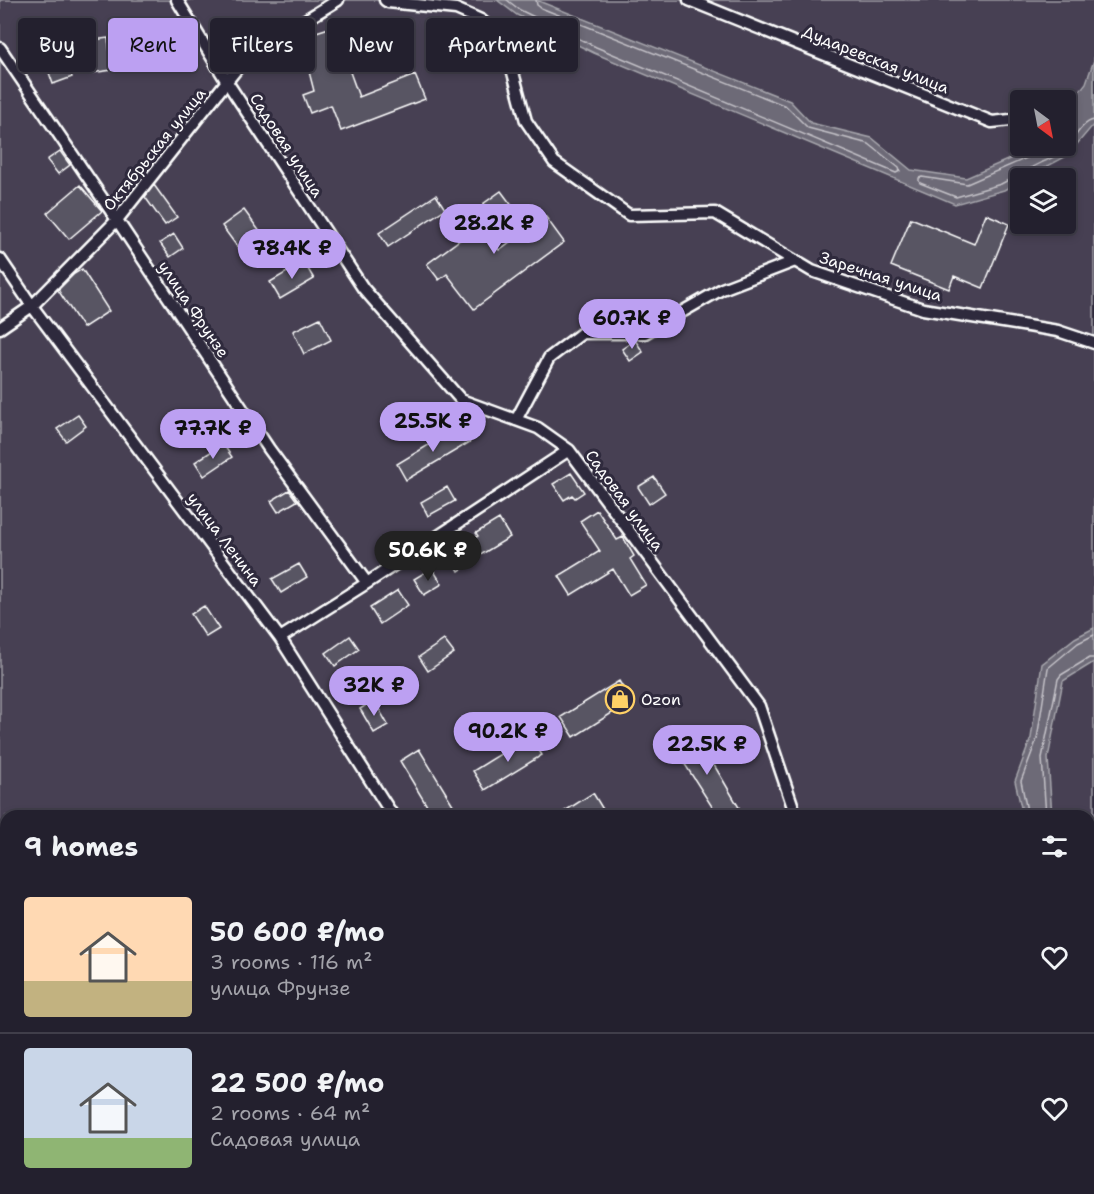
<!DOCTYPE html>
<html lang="en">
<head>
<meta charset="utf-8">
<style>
  :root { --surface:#23202e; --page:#2b2836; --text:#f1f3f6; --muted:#a3a3aa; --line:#403e4a; --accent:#bca0f2 }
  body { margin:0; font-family:"Shantell Sans",sans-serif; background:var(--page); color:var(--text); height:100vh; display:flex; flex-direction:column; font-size:22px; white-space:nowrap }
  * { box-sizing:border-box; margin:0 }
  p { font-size:20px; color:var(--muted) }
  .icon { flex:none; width:33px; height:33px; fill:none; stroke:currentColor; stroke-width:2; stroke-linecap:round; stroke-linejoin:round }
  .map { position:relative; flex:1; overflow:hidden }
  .side { position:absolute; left:0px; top:810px; width:1095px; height:384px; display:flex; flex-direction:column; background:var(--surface); border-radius:18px 18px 0 0; box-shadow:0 3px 9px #0003,0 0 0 2px var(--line) }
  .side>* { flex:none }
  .top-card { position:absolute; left:18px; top:18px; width:600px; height:54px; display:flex; gap:12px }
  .needle { width:39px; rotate:148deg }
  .tools { position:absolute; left:1010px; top:90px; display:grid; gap:12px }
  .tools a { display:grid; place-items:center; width:66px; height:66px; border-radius:6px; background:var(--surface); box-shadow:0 3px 9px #0003,0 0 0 2px var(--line); font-size:30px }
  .price { position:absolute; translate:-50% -51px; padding:0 14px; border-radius:21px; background:var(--accent); color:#111; font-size:20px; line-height:39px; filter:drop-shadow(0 2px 3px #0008) }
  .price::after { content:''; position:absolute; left:50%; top:36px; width:18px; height:14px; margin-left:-9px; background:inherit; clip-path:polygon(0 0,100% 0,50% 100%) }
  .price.current { background:#222; color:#fff }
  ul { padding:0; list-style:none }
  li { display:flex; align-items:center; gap:18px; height:150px; padding:0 24px }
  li+li { border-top:2px solid var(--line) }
  li span { display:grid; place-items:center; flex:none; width:168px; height:120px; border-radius:6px; color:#555 }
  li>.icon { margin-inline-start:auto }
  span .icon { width:72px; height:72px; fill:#fffc; stroke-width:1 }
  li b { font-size:26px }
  h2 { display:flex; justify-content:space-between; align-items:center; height:72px; padding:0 24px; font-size:26px }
  .tag { padding:0 21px; border-radius:6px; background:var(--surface); box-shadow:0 3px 9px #0003,0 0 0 2px var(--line); font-size:21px; line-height:54px }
  .tag.current { background:var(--accent); color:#111 }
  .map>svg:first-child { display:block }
  .green { fill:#464152; stroke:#a2a0a8; stroke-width:1.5; fill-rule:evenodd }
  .water { fill:#6d6a77; stroke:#a7a6ad; stroke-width:1.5 }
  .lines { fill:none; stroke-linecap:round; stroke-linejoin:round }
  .shore { stroke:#c5c3c9; stroke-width:1.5 }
  .building { fill:#595564; stroke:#fff; stroke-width:1.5 }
  .minor-casing { stroke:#fff; stroke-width:15 }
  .tertiary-casing { stroke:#fff; stroke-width:18 }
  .minor { stroke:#2f2a3d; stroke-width:10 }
  .tertiary { stroke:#2f2a3d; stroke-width:14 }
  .labels { text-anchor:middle; stroke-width:6; stroke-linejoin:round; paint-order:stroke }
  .street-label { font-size:16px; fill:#fff; stroke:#2f2a3d }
  .poi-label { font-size:16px; fill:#fff; stroke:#2f2a3d; text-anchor:start }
</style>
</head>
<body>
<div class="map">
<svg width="1094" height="1194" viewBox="0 0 1094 1194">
  <rect width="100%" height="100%" fill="#2f2a3d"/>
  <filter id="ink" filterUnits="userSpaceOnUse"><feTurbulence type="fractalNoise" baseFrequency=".0167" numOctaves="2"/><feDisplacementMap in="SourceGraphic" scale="12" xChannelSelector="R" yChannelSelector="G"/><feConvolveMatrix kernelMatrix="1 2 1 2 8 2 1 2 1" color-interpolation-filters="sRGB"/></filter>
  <g filter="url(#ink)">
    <path class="green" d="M 0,0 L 1094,0 L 1094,1194 L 0,1194 ZM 1020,100 L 1065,100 L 1065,146 L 1020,146 ZM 1020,178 L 1065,178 L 1065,224 L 1020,224 ZM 6,816 L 1089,816 L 1089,1188 L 6,1188 Z"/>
    <path class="water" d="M 497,0 L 536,0 L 790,101 L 811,123 L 872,138 L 911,170 L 966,178 L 1035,148 L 1037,146 L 1065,146 L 1065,110 L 1086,83 L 1094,60 L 1094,124 L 1067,156 L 1025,178 L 1020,178 L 1020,181 L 1004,190 L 955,204 L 594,53 L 517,15 Z
      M 1094,628 L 1094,662 L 1063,681 L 1048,758 L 1052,816 L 1023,816 L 1015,781 L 1031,738 L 1042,664 L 1075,638 Z
      M 467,1188 L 534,1188 L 532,1194 L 456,1194 Z"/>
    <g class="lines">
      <path class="shore" d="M 507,0 L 520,10 L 596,47 L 896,173 L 900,171 L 899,168 L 869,144 L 808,128 L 786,106 L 541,8 L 537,5 L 536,0
        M 1040,146 L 1039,150 L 1036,154 L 967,184 L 922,177 L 919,178 L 919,181 L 920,183 L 956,197 L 1001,184 L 1016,176 L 1022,176 C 1032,163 1051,161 1064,151 C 1073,142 1081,122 1094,120
        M 1028,816 L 1021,781 L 1037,739 L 1048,668 L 1078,643 L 1094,635
        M 1046,816 L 1042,758 L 1058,679 L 1061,675 L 1089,658 L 1094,658"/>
    </g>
    <path class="building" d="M 41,17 L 47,27 L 38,33 L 49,50 L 61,46 L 72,77 L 53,84 L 41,50 L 31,57 L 19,40 L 32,31 L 28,25 Z
      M 357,19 L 364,42 L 345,48 L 352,71 L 350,72 L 359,97 L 415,75 L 425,99 L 341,131 L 331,105 L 310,113 L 303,95 L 314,91 L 306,60 L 281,68 L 275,48 L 285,42 Z
      M 108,38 L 112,70 L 91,73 L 86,41 Z
      M 60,151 L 70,165 L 58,174 L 47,160 Z
      M 80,185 L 102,211 L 69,239 L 47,213 Z
      M 154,185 L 177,217 L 165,225 L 145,197 Z
      M 501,191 L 513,207 L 506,212 L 510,218 L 487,234 L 499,250 L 545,216 L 564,242 L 474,309 L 447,274 L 439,280 L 427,264 L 492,216 L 483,204 Z
      M 436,195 L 445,209 L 388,247 L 379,233 Z
      M 244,210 L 266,240 L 244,256 L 222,226 Z
      M 986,214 L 1009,224 L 983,288 L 954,276 L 949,289 L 891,266 L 911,218 L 974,244 Z
      M 174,234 L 183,248 L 170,257 L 160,243 Z
      M 304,262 L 314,279 L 280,299 L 270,282 Z
      M 82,269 L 109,311 L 83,328 L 58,290 L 74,274 Z
      M 320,318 L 331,340 L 304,354 L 293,331 Z
      M 635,340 L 643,352 L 630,361 L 622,349 Z
      M 78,415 L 86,426 L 66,441 L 57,429 Z
      M 460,426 L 470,442 L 406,480 L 397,464 Z
      M 223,444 L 232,457 L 204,476 L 195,462 Z
      M 571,473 L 584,492 L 575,498 L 572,495 L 564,500 L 553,484 Z
      M 654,477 L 665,493 L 649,504 L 638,487 Z
      M 447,487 L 455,501 L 428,516 L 421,502 Z
      M 289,490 L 297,501 L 278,512 L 271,501 Z
      M 597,510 L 617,540 L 623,537 L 634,556 L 630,559 L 646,585 L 629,595 L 613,569 L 571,595 L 559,576 L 600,551 L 580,521 Z
      M 499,519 L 510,537 L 477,557 L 478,559 L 459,571 L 449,554 L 478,536 L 476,533 Z
      M 299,564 L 307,577 L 281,593 L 272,579 Z
      M 432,568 L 442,584 L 424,595 L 414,579 Z
      M 398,590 L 408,605 L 380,624 L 370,608 Z
      M 204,606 L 219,629 L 206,637 L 191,614 Z
      M 350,636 L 359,649 L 335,666 L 326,653 Z
      M 444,640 L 454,653 L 428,671 L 419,657 Z
      M 619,681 L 631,701 L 574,737 L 561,717 Z
      M 374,700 L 388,725 L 374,733 L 360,709 Z
      M 693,731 L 720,775 L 744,816 L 718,816 L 672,744 Z
      M 530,736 L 542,755 L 485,790 L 473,771 Z
      M 419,749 L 455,808 L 441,816 L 433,816 L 400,761 Z
      M 593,793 L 607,816 L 557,816 Z"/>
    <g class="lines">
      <g class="minor-casing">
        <path id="minor" d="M 177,0 L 227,82 L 363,288 L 461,400 L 538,428 L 569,450 L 759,706 L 796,816
          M 385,0 L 388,2 L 456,9 L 481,20 L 501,38 L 511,65 L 526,121 L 554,162 L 629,215 L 715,213 L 812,271 L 923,309 L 1058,331 L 1094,343
          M 689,0 L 992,122 L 1020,119
          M 0,48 L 117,220 L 269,449 L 367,583
          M 0,259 L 32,306 L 280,638 L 393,816
          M 0,328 L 32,306 L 117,220 L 247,56 L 338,0
          M 516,420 L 549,358 L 582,333 L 645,333 L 722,289 L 795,261
          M 280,638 L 367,583 L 569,450"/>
      </g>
      <g class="tertiary-casing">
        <path id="tertiary" d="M 0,1097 L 6,1097
          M 603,1188 L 606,1194"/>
      </g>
      <use href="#minor" class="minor"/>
      <use href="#tertiary" class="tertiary"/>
    </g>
  </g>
  <defs>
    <g id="shop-ring" transform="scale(1.5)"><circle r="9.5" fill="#2f2a3d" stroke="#ffd166" stroke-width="1.5"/><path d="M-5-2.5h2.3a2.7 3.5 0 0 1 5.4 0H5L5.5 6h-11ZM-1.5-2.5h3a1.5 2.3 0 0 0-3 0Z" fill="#ffd166"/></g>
  </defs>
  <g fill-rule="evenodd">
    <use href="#shop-ring" x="620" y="699"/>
  </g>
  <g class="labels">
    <g class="street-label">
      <text transform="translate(876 59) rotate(22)" y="6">Дударевская улица</text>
      <text transform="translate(287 145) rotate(57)" y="6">Садовая улица</text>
      <text transform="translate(154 149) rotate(-51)" y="6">Октябрьская улица</text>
      <text transform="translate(881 276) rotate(18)" y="6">Заречная улица</text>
      <text transform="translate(194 309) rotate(56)" y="6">улица Фрунзе</text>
      <text transform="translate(625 500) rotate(54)" y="6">Садовая улица</text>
      <text transform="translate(225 539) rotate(53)" y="6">улица Ленина</text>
    </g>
    <g class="poi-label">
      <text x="641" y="705">Ozon</text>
    </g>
  </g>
</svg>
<div class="tools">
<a><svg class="needle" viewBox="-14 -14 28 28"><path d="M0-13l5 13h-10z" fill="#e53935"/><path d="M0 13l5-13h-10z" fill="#a3a3aa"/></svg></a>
<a><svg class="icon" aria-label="layers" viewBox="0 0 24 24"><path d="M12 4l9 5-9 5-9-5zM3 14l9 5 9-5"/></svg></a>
</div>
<b class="price" style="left:494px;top:255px">28.2K ₽</b>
<b class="price" style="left:292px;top:280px">78.4K ₽</b>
<b class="price" style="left:632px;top:350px">60.7K ₽</b>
<b class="price" style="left:433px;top:453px">25.5K ₽</b>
<b class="price" style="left:213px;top:460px">77.7K ₽</b>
<b class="price current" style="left:428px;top:582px">50.6K ₽</b>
<b class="price" style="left:374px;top:717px">32K ₽</b>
<b class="price" style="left:508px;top:763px">90.2K ₽</b>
<b class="price" style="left:707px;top:776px">22.5K ₽</b>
<div class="top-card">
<a class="tag">Buy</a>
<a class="tag current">Rent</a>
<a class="tag">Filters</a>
<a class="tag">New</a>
<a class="tag">Apartment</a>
</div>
<section class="side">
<h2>9 homes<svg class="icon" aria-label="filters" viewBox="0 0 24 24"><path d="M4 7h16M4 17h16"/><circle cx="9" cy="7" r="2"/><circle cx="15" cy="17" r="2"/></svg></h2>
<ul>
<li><span style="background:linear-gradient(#ffd9b3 70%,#c2b280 0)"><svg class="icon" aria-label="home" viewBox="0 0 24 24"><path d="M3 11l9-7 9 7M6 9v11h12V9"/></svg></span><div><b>50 600 ₽/mo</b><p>3 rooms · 116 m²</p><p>улица Фрунзе</p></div><svg class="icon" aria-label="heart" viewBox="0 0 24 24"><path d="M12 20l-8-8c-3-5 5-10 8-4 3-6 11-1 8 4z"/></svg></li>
<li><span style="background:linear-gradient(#c9d6e8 75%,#8fb573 0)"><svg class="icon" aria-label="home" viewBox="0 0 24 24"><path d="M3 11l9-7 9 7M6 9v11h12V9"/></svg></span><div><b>22 500 ₽/mo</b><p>2 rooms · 64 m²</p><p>Садовая улица</p></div><svg class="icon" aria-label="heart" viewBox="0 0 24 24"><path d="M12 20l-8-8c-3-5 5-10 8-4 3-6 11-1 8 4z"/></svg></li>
</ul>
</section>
</div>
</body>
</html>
